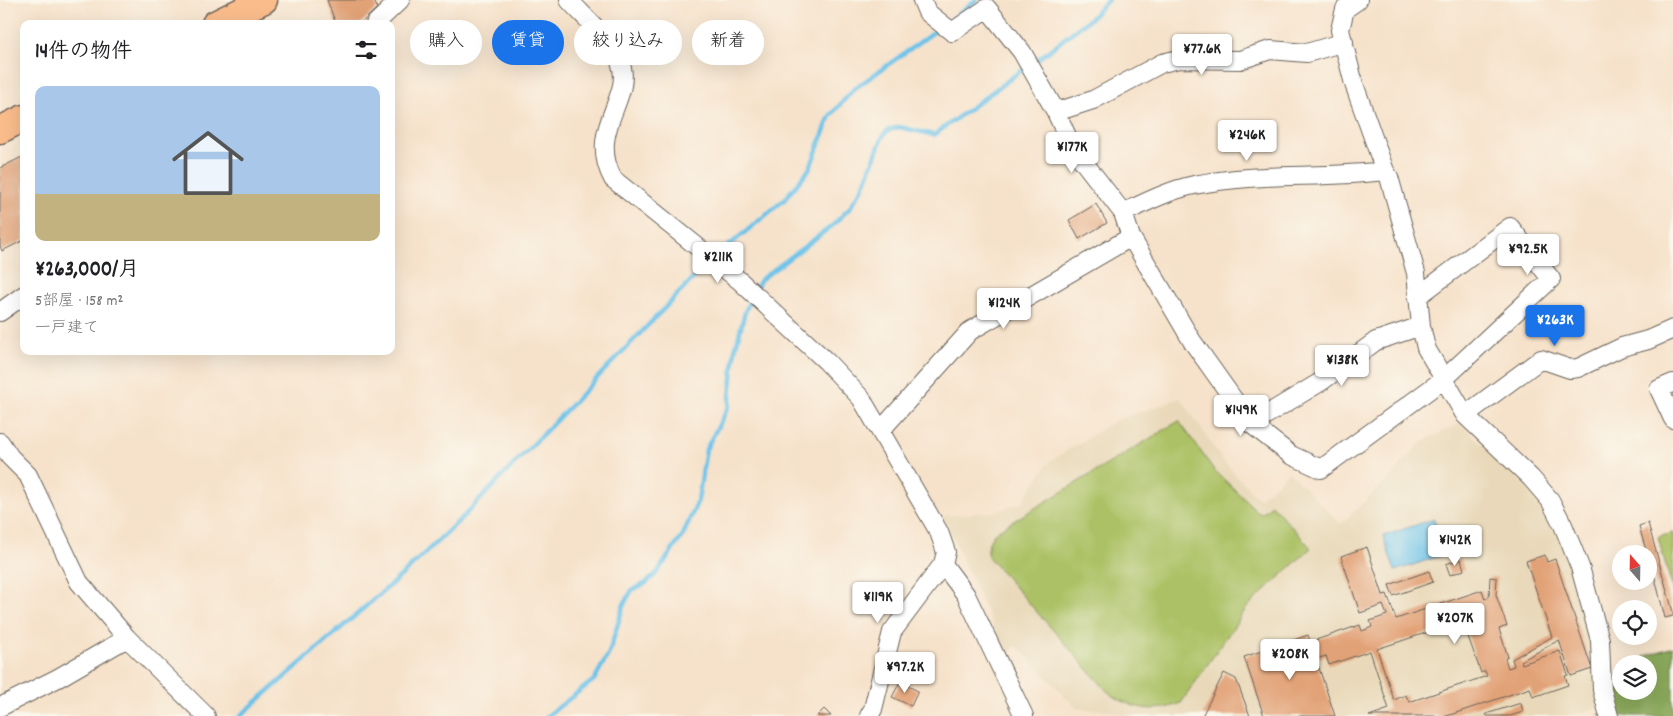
<!DOCTYPE html>
<html lang="ja">
<head>
<meta charset="utf-8">
<style>
  :root { --surface:#fff; --page:#f2f2f2; --text:#202124; --muted:#757577; --accent:#1a73e8 }
  body { margin:0; font-family:Dekko,"Klee One",sans-serif; background:var(--page); color:var(--text); height:100vh; display:flex; flex-direction:column; font-size:19px; white-space:nowrap }
  * { box-sizing:border-box; margin:0 }
  p { font-size:16px; color:var(--muted) }
  .icon { flex:none; width:28px; height:28px; fill:none; stroke:currentColor; stroke-width:2; stroke-linecap:round; stroke-linejoin:round }
  .map { position:relative; flex:1; overflow:hidden }
  .panel { position:absolute; left:20px; top:20px; width:375px; height:335px; display:flex; flex-direction:column; background:var(--surface); border-radius:10px; box-shadow:0 5px 20px #0002 }
  .panel>* { flex:none }
  .banner { position:absolute; left:410px; top:20px; width:475px; height:45px; display:flex; gap:10px }
  .needle { width:32px; rotate:340deg }
  .fabs { position:absolute; left:1612px; top:545px; display:grid; gap:10px }
  .fabs a { display:grid; place-items:center; width:45px; height:45px; border-radius:50%; background:var(--surface); box-shadow:0 5px 20px #0002; font-size:25px }
  .price { position:absolute; translate:-50% -42px; padding:0 11px; border-radius:5px; background:#fff; color:#222; font-size:16px; line-height:32px; filter:drop-shadow(0 1px 2px #0008) }
  .price::after { content:''; position:absolute; left:50%; top:30px; width:15px; height:11px; margin-left:-8px; background:inherit; clip-path:polygon(0 0,100% 0,50% 100%) }
  .price.selected { background:var(--accent); color:#fff }
  ul { padding:0; list-style:none }
  li { display:grid; align-content:center; gap:10px; height:265px; padding:0 15px }
  li span { display:grid; place-items:center; height:155px; border-radius:10px; color:#555 }
  li>.icon { margin-inline-start:auto }
  span .icon { width:90px; height:90px; fill:#fffc; stroke-width:1 }
  li b { font-size:21px }
  h2 { display:flex; justify-content:space-between; align-items:center; height:60px; padding:0 15px; font-size:21px }
  .tag { padding:0 18px; border-radius:22px; background:var(--surface); box-shadow:0 5px 20px #0002; font-size:18px; line-height:45px }
  .tag.selected { background:var(--accent); color:#fff }
  .map>svg:first-child { display:block }
  .built { fill:#e9d9ba }
  .green { fill:#acc165; stroke:#646e40 }
  .forest { fill:#89a75a; stroke:#52623b }
  .water { fill:#6cc3e9; stroke:#447082 }
  .lines { fill:none; stroke-linecap:round; stroke-linejoin:round }
  .stream { stroke:#6cc3e9; stroke-width:4.5 }
  .building { fill:#e2a277; fill-rule:evenodd }
  .minor-casing { stroke:#686159; stroke-width:20 }
  .primary-casing { stroke:#686159; stroke-width:29 }
  .minor { stroke:#fff; stroke-width:18 }
  .primary { stroke:#fabc8b; stroke-width:26 }
</style>
</head>
<body>
<div class="map">
<svg width="1673" height="716" viewBox="0 0 1673 716">
  <rect width="100%" height="100%" fill="#fbf7ec"/>
  <filter id="ink" filterUnits="userSpaceOnUse"><feTurbulence type="fractalNoise" baseFrequency=".02" numOctaves="2"/><feDisplacementMap in="SourceGraphic" scale="10" xChannelSelector="R" yChannelSelector="G"/><feConvolveMatrix kernelMatrix="1 2 1 2 8 2 1 2 1" color-interpolation-filters="sRGB"/></filter>
  <filter id="wash" filterUnits="userSpaceOnUse"><feTurbulence type="fractalNoise" baseFrequency=".0096" numOctaves="4" result="noise"/><feDisplacementMap in="SourceGraphic" scale="20" xChannelSelector="R" yChannelSelector="G"/><feGaussianBlur stdDeviation="1.12" result="paint"/><feColorMatrix in="noise" values="0 0 0 0 0 0 0 0 0 0 0 0 0 0 0 0 0 1.4 0 .05"/><feComposite in="paint" operator="in"/></filter>
  <g filter="url(#wash)">
    <rect width="100%" height="100%" fill="#f6e2ca"/>
    <path class="built" d="M 1181,398 L 1223,461 L 1259,499 L 1289,472 L 1341,524 L 1394,473 L 1422,442 L 1460,423 L 1550,509 L 1578,586 L 1593,640 L 1600,707 L 1568,716 L 1123,716 L 1109,711 L 1076,708 L 1016,645 L 1007,656 L 943,516 L 995,512 L 1021,503 L 1049,462 L 1117,420 Z"/>
    <path class="green" d="M 1179,421 L 1214,470 L 1260,514 L 1272,505 L 1311,548 L 1248,606 L 1181,703 C 1155,714 1129,709 1107,691 L 989,558 C 986,545 989,540 997,531 Z
      M 1673,533 L 1673,591 L 1658,537 Z"/>
    <path class="forest" d="M 1673,647 L 1673,716 L 1598,716 L 1621,686 L 1621,691 L 1649,691 L 1649,664 L 1639,664 L 1645,656 Z"/>
    <path class="water" d="M 1434,519 L 1446,554 L 1395,571 L 1383,536 Z"/>
    <g class="lines">
      <path class="stream" d="M 948,23 L 976,0
        M 1033,63 L 1091,18 L 1108,0
        M 715,257 L 784,200 L 810,168 L 830,116 L 854,89 L 941,27
        M 756,290 L 760,280 L 832,226 L 849,209 L 863,187 L 882,138 L 887,131 L 899,127 L 934,135 L 1026,67
        M 240,716 L 403,574 L 463,517 L 709,262
        M 547,716 L 594,680 L 609,653 L 624,604 L 632,590 L 646,583 L 656,574 L 683,535 L 698,500 L 706,449 L 729,406 L 735,350 L 745,312 L 752,296"/>
    </g>
    <g id="blocks">
      <path class="building" d="M 327,0 L 374,0 L 377,8 L 360,24 L 336,24 Z
        M 24,156 L 24,240 L 2,251 L 0,246 L 0,168 Z
        M 1096,204 L 1107,223 L 1079,239 L 1069,220 Z
        M 1648,523 L 1673,612 L 1673,616 L 1665,618 L 1649,554 L 1647,554 L 1639,526 Z
        M 1367,547 L 1383,595 L 1387,594 L 1396,619 L 1482,590 L 1485,599 L 1489,597 L 1490,577 L 1497,578 L 1496,595 L 1507,626 L 1499,629 L 1508,657 L 1505,658 L 1508,668 L 1514,666 L 1512,659 L 1552,637 L 1526,561 L 1545,555 L 1547,562 L 1555,559 L 1592,669 L 1571,676 L 1559,640 L 1521,661 L 1522,664 L 1560,651 L 1568,675 L 1565,676 L 1568,685 L 1533,697 L 1530,688 L 1447,716 L 1369,716 L 1389,709 L 1370,651 L 1329,665 L 1326,656 L 1319,658 L 1313,641 L 1360,625 L 1362,631 L 1372,627 L 1370,621 L 1387,615 L 1383,605 L 1360,613 L 1341,556 ZM 1468,619 L 1469,623 L 1464,625 L 1481,673 L 1485,671 L 1487,676 L 1409,702 L 1406,695 L 1394,700 L 1377,649 Z
        M 1461,559 L 1464,570 L 1450,575 L 1446,564 Z
        M 1429,571 L 1433,582 L 1393,596 L 1389,585 Z
        M 1308,635 L 1335,716 L 1264,716 L 1244,657 Z
        M 1224,673 L 1236,679 L 1250,716 L 1202,716 Z
        M 900,682 L 918,691 L 911,706 L 892,697 Z
        M 1521,703 L 1523,712 L 1510,716 L 1487,716 L 1486,714 Z
        M 824,709 L 831,716 L 817,716 Z"/>
    </g>
  </g>
  <g filter="url(#ink)">
    <use href="#blocks" fill-opacity="0" stroke="#686159" stroke-width="1"/>
    <g class="lines">
      <g class="minor-casing">
        <path id="minor" d="M 569,0 C 584,17 612,41 620,62 C 635,97 586,129 613,179 L 740,281 L 827,362 L 861,398 L 939,532 L 946,552 L 943,564 L 892,632 L 873,709 L 869,716
          M 922,0 L 927,12 L 952,32 L 987,8 L 1022,52 L 1056,112 L 1072,147 L 1123,213 L 1131,237 L 1192,341 L 1251,424 L 1291,455 L 1321,469 L 1444,379 L 1551,279 L 1510,227 L 1417,297
          M 1358,0 L 1345,9 L 1340,30 L 1354,84 L 1385,171 L 1389,177 L 1416,273 L 1421,326 L 1426,348 L 1465,415 L 1531,478 L 1550,500 L 1563,525 L 1580,567 L 1600,640 L 1602,690 L 1609,716
          M 375,24 L 400,0
          M 1056,112 L 1093,100 L 1162,63 L 1179,59 L 1240,60 L 1270,50 L 1307,53 L 1344,42
          M 1123,213 C 1146,202 1170,190 1194,185 C 1258,172 1321,179 1385,171
          M 0,312 L 24,295
          M 1673,383 L 1659,389 L 1673,419
          M 1465,415 L 1541,359 L 1570,369 L 1578,368 L 1622,347 L 1648,340 L 1673,329
          M 1251,424 L 1322,381 L 1376,341 L 1421,326
          M 881,430 L 970,331 L 1131,237
          M 0,442 L 10,457 L 28,475 L 79,582 L 127,638 L 206,716
          M 943,564 L 966,595 L 1024,716
          M 0,707 L 58,678 L 127,638"/>
      </g>
      <g class="primary-casing">
        <path id="primary" d="M 215,24 L 264,0
          M 0,130 L 24,118"/>
      </g>
      <use href="#minor" class="minor"/>
      <use href="#primary" class="primary"/>
    </g>
  </g>
</svg>
<div class="fabs">
<a><svg class="needle" viewBox="-14 -14 28 28"><path d="M0-13l5 13h-10z" fill="#e53935"/><path d="M0 13l5-13h-10z" fill="#757577"/></svg></a>
<a><svg class="icon" aria-label="locate" viewBox="0 0 24 24"><circle cx="12" cy="12" r="6"/><path d="M12 2v4M12 18v4M2 12h4M18 12h4"/></svg></a>
<a><svg class="icon" aria-label="layers" viewBox="0 0 24 24"><path d="M12 4l9 5-9 5-9-5zM3 14l9 5 9-5"/></svg></a>
</div>
<b class="price" style="left:1202px;top:76px">¥77.6K</b>
<b class="price" style="left:1247px;top:162px">¥246K</b>
<b class="price" style="left:1072px;top:174px">¥177K</b>
<b class="price" style="left:1528px;top:276px">¥92.5K</b>
<b class="price" style="left:718px;top:284px">¥211K</b>
<b class="price" style="left:1004px;top:330px">¥124K</b>
<b class="price selected" style="left:1555px;top:347px">¥263K</b>
<b class="price" style="left:1342px;top:387px">¥138K</b>
<b class="price" style="left:1241px;top:437px">¥149K</b>
<b class="price" style="left:1455px;top:567px">¥142K</b>
<b class="price" style="left:878px;top:624px">¥119K</b>
<b class="price" style="left:1455px;top:645px">¥207K</b>
<b class="price" style="left:1290px;top:681px">¥208K</b>
<b class="price" style="left:905px;top:694px">¥97.2K</b>
<div class="banner">
<a class="tag">購入</a>
<a class="tag selected">賃貸</a>
<a class="tag">絞り込み</a>
<a class="tag">新着</a>
</div>
<section class="panel">
<h2>14件の物件<svg class="icon" aria-label="filters" viewBox="0 0 24 24"><path d="M4 7h16M4 17h16"/><circle cx="9" cy="7" r="2"/><circle cx="15" cy="17" r="2"/></svg></h2>
<ul>
<li><span style="background:linear-gradient(#a9c7e8 70%,#c2b280 0)"><svg class="icon" aria-label="home" viewBox="0 0 24 24"><path d="M3 11l9-7 9 7M6 9v11h12V9"/></svg></span><div><b>¥263,000/月</b><p>5部屋 · 158 m²</p><p>一戸建て</p></div></li>
</ul>
</section>
</div>
</body>
</html>
